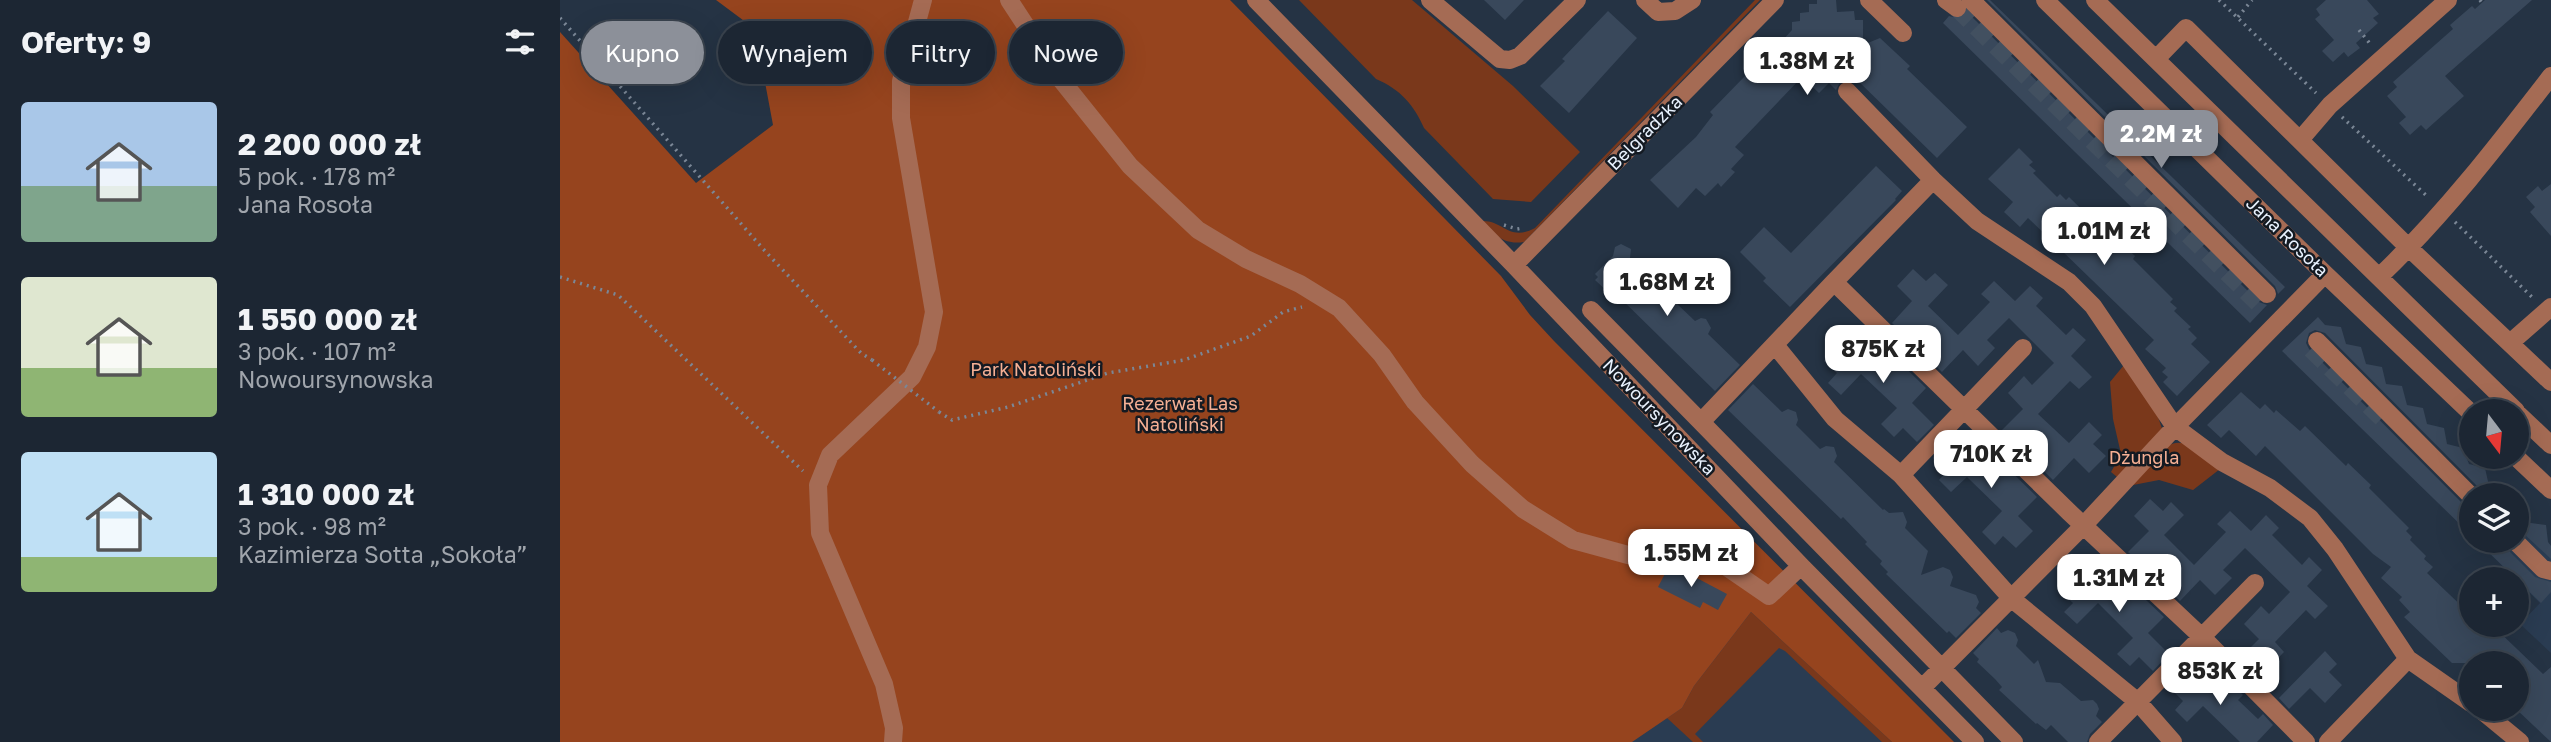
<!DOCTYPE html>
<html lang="pl">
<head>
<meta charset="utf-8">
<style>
  :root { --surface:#1c2633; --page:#252e3b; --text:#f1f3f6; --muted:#a0a5ac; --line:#3a434e; --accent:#8c9099 }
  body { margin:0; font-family:"Golos Text",sans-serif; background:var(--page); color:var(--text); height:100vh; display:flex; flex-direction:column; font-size:26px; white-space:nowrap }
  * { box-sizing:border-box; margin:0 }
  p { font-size:23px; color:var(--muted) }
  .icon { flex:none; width:38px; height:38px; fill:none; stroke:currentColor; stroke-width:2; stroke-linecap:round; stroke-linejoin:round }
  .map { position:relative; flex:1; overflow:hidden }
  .sheet { display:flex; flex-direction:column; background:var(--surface); width:560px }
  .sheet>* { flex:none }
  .guide { position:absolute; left:21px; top:21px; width:665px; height:63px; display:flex; gap:14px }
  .needle { width:46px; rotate:164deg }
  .buttons { position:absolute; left:1899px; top:399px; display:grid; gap:14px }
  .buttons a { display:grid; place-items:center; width:70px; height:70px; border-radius:50%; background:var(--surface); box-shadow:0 7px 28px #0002,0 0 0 2px var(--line); font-size:35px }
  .price { position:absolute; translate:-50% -60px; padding:0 16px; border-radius:14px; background:#fff; color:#222; font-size:23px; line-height:46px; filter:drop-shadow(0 2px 4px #0008) }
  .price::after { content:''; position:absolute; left:50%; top:42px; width:21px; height:16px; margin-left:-10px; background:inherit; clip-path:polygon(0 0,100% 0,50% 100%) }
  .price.current { background:var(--accent); color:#fff }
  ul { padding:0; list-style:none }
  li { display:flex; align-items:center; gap:21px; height:175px; padding:0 21px }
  li span { display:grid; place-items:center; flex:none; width:196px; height:140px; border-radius:7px; color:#555 }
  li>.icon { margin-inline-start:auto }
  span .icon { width:84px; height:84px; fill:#fffc; stroke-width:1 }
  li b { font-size:30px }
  h2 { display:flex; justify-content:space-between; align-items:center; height:84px; padding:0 21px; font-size:30px }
  .tag { padding:0 24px; border-radius:32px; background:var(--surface); box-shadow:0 7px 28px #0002,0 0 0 2px var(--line); font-size:24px; line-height:63px }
  .tag.current { background:var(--accent); color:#fff }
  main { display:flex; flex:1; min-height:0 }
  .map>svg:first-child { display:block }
  .built { fill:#2a3c52 }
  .green { fill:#7a381b }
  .forest { fill:#96441e }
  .building { fill:#39485b }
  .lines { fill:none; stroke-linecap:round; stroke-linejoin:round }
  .minor-tunnel { stroke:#425060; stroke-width:18; stroke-dasharray:18 9; stroke-linecap:butt }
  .path { stroke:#7b8796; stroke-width:3.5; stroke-dasharray:2 5; stroke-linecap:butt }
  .minor { stroke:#a56b54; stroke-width:18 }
  .path-bridge { stroke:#7b8796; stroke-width:3.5; stroke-dasharray:2 5; stroke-linecap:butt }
  .labels { text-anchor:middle; stroke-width:5; stroke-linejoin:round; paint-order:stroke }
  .street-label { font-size:18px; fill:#e9f2fe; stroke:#141a22 }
  .park-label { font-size:18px; fill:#f6b094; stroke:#141a22 }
</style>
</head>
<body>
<main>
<section class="sheet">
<h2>Oferty: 9<svg class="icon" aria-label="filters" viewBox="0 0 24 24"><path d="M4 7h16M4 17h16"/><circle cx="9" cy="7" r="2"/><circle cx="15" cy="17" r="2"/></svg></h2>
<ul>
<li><span style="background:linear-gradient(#a9c7e8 60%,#7fa58c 0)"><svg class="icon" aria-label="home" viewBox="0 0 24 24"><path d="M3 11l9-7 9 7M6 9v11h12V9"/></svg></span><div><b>2 200 000 zł</b><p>5 pok. · 178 m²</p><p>Jana Rosoła</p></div></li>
<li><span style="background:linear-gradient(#dfe7d0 65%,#8fb573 0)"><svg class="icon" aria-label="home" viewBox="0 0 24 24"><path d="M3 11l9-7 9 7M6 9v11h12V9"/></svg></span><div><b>1 550 000 zł</b><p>3 pok. · 107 m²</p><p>Nowoursynowska</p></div></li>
<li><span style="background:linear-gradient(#bfe0f5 75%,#8fb573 0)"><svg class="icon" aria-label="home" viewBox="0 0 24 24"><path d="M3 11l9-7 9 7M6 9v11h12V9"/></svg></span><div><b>1 310 000 zł</b><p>3 pok. · 98 m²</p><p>Kazimierza Sotta „Sokoła”</p></div></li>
</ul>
</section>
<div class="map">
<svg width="1991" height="742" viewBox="0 0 1991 742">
  <rect width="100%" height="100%" fill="#253344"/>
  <path class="built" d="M 1957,505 L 1965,507 L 1968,523 L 1991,546 L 1991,653 L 1960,624 L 1980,603 L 1917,541 L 1956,541 Z
    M 1177,599 L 1332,742 L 1055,742 Z"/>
  <path class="green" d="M 739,0 L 852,0 L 953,86 L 1020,152 L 971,202 L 933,199 L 864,128 C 854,105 840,89 816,79 Z
    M 1195,0 L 1200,0 L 964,242 C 943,245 935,235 922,221 C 943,220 949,242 975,228 Z
    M 1564,365 L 1597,414 L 1608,446 C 1626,434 1645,458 1660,469 L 1633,490 L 1599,480 L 1568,486 L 1551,472 L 1561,454 L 1553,419 L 1550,382 Z
    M 1191,612 L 1332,742 L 1322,742 L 1225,651 L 1219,648 L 1135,734 L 1143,742 L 1133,742 L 1107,718 L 1122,708 L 1134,686 Z"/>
  <path class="forest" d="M 156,0 L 670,0 L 941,276 L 970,315 L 994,341 L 1394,742 L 1332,742 L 1191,612 L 1134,686 L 1122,708 L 1072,742 L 0,742 L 0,32 L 136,183 L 213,125 L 195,29 Z"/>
  <path class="building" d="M 924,0 L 964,0 L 945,20 Z
    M 1257,0 L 1276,0 L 1277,12 L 1294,11 L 1295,20 L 1303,20 L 1303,45 L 1320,38 L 1350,66 L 1347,69 L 1407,127 L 1377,158 L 1294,77 L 1290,80 L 1280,82 L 1276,90 L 1269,83 L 1259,93 L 1242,77 L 1175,147 L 1184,155 L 1171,169 L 1175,172 L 1161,187 L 1158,183 L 1145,196 L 1136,188 L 1118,208 L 1090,180 L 1136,137 L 1153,115 L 1150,112 L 1219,41 L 1221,42 L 1232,30 L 1232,22 L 1240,21 L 1240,13 L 1249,12 L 1249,4 L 1257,4 Z
    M 1427,0 L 1430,0 L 1725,287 L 1718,294 L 1715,286 Z
    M 1766,0 L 1807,0 L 1819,14 L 1813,18 L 1818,23 L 1796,43 L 1800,48 L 1788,57 L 1784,52 L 1773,62 L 1762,51 L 1774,40 L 1755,19 L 1760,15 L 1756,9 Z
    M 1925,0 L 1972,0 L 1885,76 L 1904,96 L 1866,130 L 1861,125 L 1850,135 L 1839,123 L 1846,117 L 1827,96 L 1837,87 L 1833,82 L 1893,29 L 1890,25 L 1912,6 L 1915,9 Z
    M 1048,11 L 1077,38 L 1009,113 L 980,86 L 1005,61 L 1002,59 Z
    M 1407,12 L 1699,302 L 1707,305 L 1690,323 L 1383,23 L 1389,16 L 1401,19 Z
    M 1459,148 L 1473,162 L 1469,165 L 1476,171 L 1473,173 L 1497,197 L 1500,194 L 1506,200 L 1509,197 L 1550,237 L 1552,234 L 1575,256 L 1573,259 L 1613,299 L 1610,302 L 1617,308 L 1614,311 L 1631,327 L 1628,329 L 1637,338 L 1631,344 L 1650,362 L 1617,396 L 1603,382 L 1608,377 L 1602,372 L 1606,368 L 1585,349 L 1594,340 L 1468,218 L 1460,227 L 1444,212 L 1453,202 L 1428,179 Z
    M 1316,166 L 1342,191 L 1335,199 L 1336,200 L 1230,307 L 1203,281 L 1206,278 L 1180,252 L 1204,227 L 1231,253 Z
    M 1991,184 L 1991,236 L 1970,212 L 1975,207 L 1966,197 L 1978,186 L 1982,191 Z
    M 1061,244 L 1071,249 L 1070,258 L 1096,284 L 1103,281 L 1110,283 L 1114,301 L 1135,321 L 1141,318 L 1146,319 L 1151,328 L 1148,334 L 1180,365 L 1155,391 L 1052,290 L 1049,293 L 1035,280 L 1038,277 L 1035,274 L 1053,256 L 1055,247 Z
    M 1353,269 L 1366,281 L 1375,273 L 1388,285 L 1368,306 L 1398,335 L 1430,302 L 1421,294 L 1434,281 L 1455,301 L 1470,286 L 1483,298 L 1476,306 L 1506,335 L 1513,328 L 1526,340 L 1511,356 L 1532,377 L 1519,389 L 1510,381 L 1478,414 L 1509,443 L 1529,422 L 1542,435 L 1533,444 L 1546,456 L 1529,473 L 1514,458 L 1493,480 L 1442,430 L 1463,409 L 1448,393 L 1464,376 L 1472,385 L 1494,363 L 1449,318 L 1427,340 L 1435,348 L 1418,366 L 1403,350 L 1382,372 L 1332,323 L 1352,301 L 1337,286 Z
    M 1758,317 L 1765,325 L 1781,327 L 1786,344 L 1801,347 L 1806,364 L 1822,367 L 1826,384 L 1842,386 L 1847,405 L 1863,408 L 1867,424 L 1884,428 L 1887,444 L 1903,448 L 1909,464 L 1925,468 L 1931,495 L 1922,495 L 1919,488 L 1765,333 L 1755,330 L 1749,333 L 1746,343 L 1749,349 L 1903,504 L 1911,507 L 1911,535 L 1722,351 Z
    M 1316,339 L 1366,388 L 1352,403 L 1374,425 L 1357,442 L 1343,428 L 1334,437 L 1321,424 L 1337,408 L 1301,374 L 1281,395 L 1268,383 L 1277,373 L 1264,361 L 1281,344 L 1296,359 Z
    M 1193,384 L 1222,412 L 1228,409 L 1236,412 L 1238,420 L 1236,425 L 1260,449 L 1266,446 L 1274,447 L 1277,456 L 1274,462 L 1323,510 L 1324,509 L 1329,513 L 1343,512 L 1347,522 L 1345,528 L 1368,551 L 1361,575 L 1383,567 L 1390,570 L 1393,577 L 1390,586 L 1416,595 L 1419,602 L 1416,608 L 1421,613 L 1396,638 L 1389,631 L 1387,633 L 1326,574 L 1328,572 L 1320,564 L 1322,561 L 1305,544 L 1307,542 L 1283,517 L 1281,519 L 1168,410 Z
    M 1681,392 L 1700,409 L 1705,404 L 1714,413 L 1716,410 L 1740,431 L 1745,426 L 1786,466 L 1788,463 L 1811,485 L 1809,488 L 1849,528 L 1846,531 L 1852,537 L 1850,540 L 1866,556 L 1864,559 L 1873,567 L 1867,573 L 1911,615 L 1911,625 L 1932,625 L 1983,674 L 1991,667 L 1991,742 L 1956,709 L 1956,663 L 1892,663 L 1844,617 L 1850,612 L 1839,600 L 1842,597 L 1821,578 L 1831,567 L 1813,554 L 1705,446 L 1696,456 L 1669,430 L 1661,438 L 1647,425 Z
    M 1390,441 L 1411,461 L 1426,447 L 1477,497 L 1458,516 L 1473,531 L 1456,548 L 1443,536 L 1435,545 L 1422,532 L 1442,511 L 1407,477 L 1391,492 L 1379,480 L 1387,471 L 1373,458 Z
    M 1590,499 L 1603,511 L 1611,502 L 1624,515 L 1604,535 L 1634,565 L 1666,532 L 1657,524 L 1670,511 L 1691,531 L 1706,515 L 1719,528 L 1712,535 L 1742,565 L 1749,557 L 1762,570 L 1747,586 L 1768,606 L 1755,619 L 1746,610 L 1715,642 L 1724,652 L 1699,678 L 1679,659 L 1699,639 L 1684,624 L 1701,606 L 1709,614 L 1730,592 L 1685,548 L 1663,570 L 1672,578 L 1655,595 L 1640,580 L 1620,601 L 1568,552 L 1589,531 L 1574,516 Z
    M 1956,521 L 1986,525 L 1988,542 L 1991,546 L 1991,559 L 1963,533 L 1956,530 Z
    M 1917,541 L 1944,541 L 1947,549 L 1975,577 L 1991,582 L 1991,592 L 1981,603 Z
    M 1109,566 L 1114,566 L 1167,594 L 1158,610 L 1143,602 L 1140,608 L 1098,587 Z
    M 1552,568 L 1604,617 L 1588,633 L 1609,654 L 1593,671 L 1579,657 L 1570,666 L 1557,654 L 1573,638 L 1538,603 L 1517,624 L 1504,612 L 1513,603 L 1500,591 L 1517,573 L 1532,588 Z
    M 1437,628 L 1441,633 L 1448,630 L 1455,633 L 1458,640 L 1456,646 L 1474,664 L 1478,660 L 1486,682 L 1500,683 L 1521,701 L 1533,700 L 1537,704 L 1539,709 L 1536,716 L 1542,722 L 1530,734 L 1527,742 L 1508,742 L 1491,725 L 1486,730 L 1477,723 L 1476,724 L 1439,690 L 1442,687 L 1435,679 L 1417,662 L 1419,659 L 1413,653 Z
    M 1765,651 L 1777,664 L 1769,672 L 1782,685 L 1765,703 L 1750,688 L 1729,709 L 1719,698 Z
    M 1625,670 L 1647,691 L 1664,675 L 1683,695 L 1678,700 L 1698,719 L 1703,714 L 1713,725 L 1697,742 L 1680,742 L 1643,706 L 1627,722 L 1615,710 L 1623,701 L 1609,687 Z"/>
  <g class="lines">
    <path class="minor-tunnel" d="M 1397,8 L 1698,303
      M 1751,349 L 1826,422"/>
    <path class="path" d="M 1659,0 L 1756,93
      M 1920,0 L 1922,3
      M 1678,17 L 1692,0
      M 0,18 L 205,251 L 301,353 L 312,360
      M 1799,30 L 1811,45
      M 1782,117 L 1869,198
      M 1895,222 L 1975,300
      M 944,225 L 957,229 L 963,228
      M 0,277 L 58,295 L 243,471
      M 379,412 L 392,420 L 448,407 L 548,373 L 624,360 L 691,336 L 723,312 L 742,307"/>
    <path class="minor" d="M 449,0 L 502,81 L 570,166 L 638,230 L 686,259 L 740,284 L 779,308 L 822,355 L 855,402 L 912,464 L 963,509 L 1013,540 L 1068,555 L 1123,555 L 1161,563 L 1209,596 L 1241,566
      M 696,0 L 954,265 L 1241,566 L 1415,742
      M 870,0 L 940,59 L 950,60 L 960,56 L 1017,0
      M 1085,0 L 1098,12 L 1115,11 L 1132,0
      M 1309,0 L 1343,33
      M 1386,0 L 1397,8
      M 1411,0 L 1707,294
      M 1485,0 L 1765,274 L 1911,413
      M 1535,0 L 1956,411
      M 1596,59 L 1626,28 L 1849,248 L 1991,382
      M 1287,91 L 1373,180 L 1417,221 L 1509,282 L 1533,306 L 1615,427 L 1662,462 L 1710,488 L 1750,518 L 1775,549 L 1848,659 L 1911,703
      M 1740,140 L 1770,105 L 1888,0
      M 1373,180 L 1274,282 L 1509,512 L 1643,638 L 1746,742
      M 954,265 L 1215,0
      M 1819,277 C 1883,216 1937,146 1991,76
      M 1274,282 L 1141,422 L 1454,742
      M 1031,310 L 1141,422
      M 1757,341 L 1911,496
      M 1950,343 L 1991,307
      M 1215,345 L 1275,419 L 1341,475 L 1452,599 L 1578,702 L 1613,742
      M 1956,412 L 1991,445
      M 1956,457 L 1991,490
      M 1341,475 L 1463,348
      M 1955,541 L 1983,569 L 1991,571
      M 1362,688 L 1524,525 L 1615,427 L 1765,274
      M 1920,709 L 1960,742
      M 333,742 L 334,728 L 324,684 L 260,533 L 258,485 L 270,455 L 352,377 L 367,347 L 374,312 L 341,118 L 341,81 L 363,0
      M 1538,742 L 1695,583
      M 1768,742 L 1848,659"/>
    <path class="path-bridge" d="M 312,360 L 379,412"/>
  </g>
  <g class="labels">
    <g class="street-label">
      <text transform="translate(1085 133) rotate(-45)" y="6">Belgradzka</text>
      <text transform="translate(1727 237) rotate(44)" y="6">Jana Rosoła</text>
      <text transform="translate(1099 417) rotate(46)" y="6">Nowoursynowska</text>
    </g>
    <g class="park-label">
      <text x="476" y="376">Park Natoliński</text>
      <text x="620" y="410">Rezerwat Las<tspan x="620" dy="21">Natoliński</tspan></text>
      <text x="1584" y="464">Dżungla</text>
    </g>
  </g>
</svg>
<div class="buttons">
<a><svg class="needle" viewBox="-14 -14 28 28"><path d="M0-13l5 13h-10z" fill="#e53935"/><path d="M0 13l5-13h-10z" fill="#a0a5ac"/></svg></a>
<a><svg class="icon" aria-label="layers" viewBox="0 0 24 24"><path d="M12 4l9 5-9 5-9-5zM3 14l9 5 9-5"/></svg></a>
<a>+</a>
<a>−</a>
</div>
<b class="price" style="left:1247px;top:97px">1.38M zł</b>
<b class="price current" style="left:1601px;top:170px">2.2M zł</b>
<b class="price" style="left:1544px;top:267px">1.01M zł</b>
<b class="price" style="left:1107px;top:318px">1.68M zł</b>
<b class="price" style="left:1323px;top:385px">875K zł</b>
<b class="price" style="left:1431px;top:490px">710K zł</b>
<b class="price" style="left:1131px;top:589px">1.55M zł</b>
<b class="price" style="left:1559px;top:614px">1.31M zł</b>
<b class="price" style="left:1660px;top:707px">853K zł</b>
<div class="guide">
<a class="tag current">Kupno</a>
<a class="tag">Wynajem</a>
<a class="tag">Filtry</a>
<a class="tag">Nowe</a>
</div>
</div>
</main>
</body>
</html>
